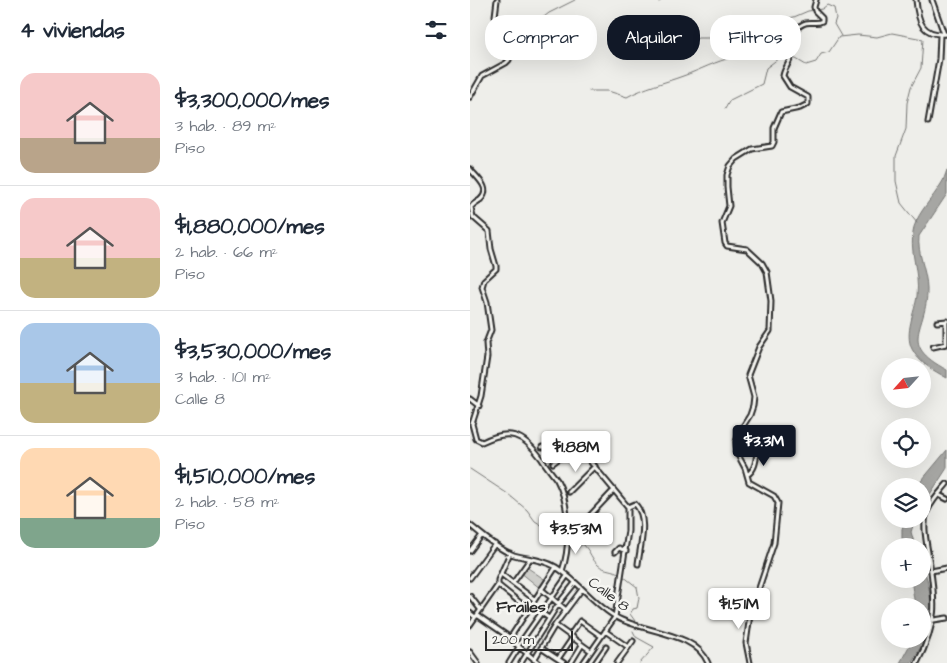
<!DOCTYPE html>
<html lang="es">
<head>
<meta charset="utf-8">
<style>
  :root { --surface:#fff; --page:#f2f2f3; --text:#1f2937; --muted:#747a83; --line:#e0e1e3; --accent:#111827 }
  body { margin:0; font-family:"Architects Daughter",sans-serif; background:var(--page); color:var(--text); height:100vh; display:flex; flex-direction:column; font-size:19px; white-space:nowrap }
  * { box-sizing:border-box; margin:0 }
  p { font-size:16px; color:var(--muted) }
  .icon { flex:none; width:28px; height:28px; fill:none; stroke:currentColor; stroke-width:2; stroke-linecap:round; stroke-linejoin:round }
  .map { position:relative; flex:1; overflow:hidden }
  .side { display:flex; flex-direction:column; background:var(--surface); width:470px }
  .side>* { flex:none }
  .hud { position:absolute; left:15px; top:15px; width:386px; height:45px; display:flex; gap:10px }
  .needle { width:32px; rotate:243deg }
  .controls { position:absolute; left:411px; top:358px; display:grid; gap:10px }
  .controls a { display:grid; place-items:center; width:50px; height:50px; border-radius:50%; background:var(--surface); box-shadow:0 5px 20px #0002; font-size:25px }
  .scale { position:absolute; left:15px; bottom:12px; width:88px; box-sizing:border-box; padding-left:5px; border:2px solid #2b2b2b; border-top:0; font-size:14px; line-height:18px; white-space:nowrap; color:#2b2b2b; -webkit-text-stroke:4px #f6f6f2; paint-order:stroke }
  .price { position:absolute; translate:-50% -42px; padding:0 11px; border-radius:5px; background:#fff; color:#222; font-size:16px; line-height:32px; filter:drop-shadow(0 1px 2px #0008) }
  .price::after { content:''; position:absolute; left:50%; top:30px; width:15px; height:11px; margin-left:-8px; background:inherit; clip-path:polygon(0 0,100% 0,50% 100%) }
  .price.current { background:var(--accent); color:#fff }
  ul { padding:0; list-style:none }
  li { display:flex; align-items:center; gap:15px; height:125px; padding:0 20px }
  li+li { border-top:1px solid var(--line) }
  li span { display:grid; place-items:center; flex:none; width:140px; height:100px; border-radius:15px; color:#555 }
  li>.icon { margin-inline-start:auto }
  span .icon { width:60px; height:60px; fill:#fffc; stroke-width:1 }
  li b { font-size:21px }
  h2 { display:flex; justify-content:space-between; align-items:center; height:60px; padding:0 20px; font-size:21px }
  .tag { padding:0 18px; border-radius:20px; background:var(--surface); box-shadow:0 5px 20px #0002; font-size:18px; line-height:45px }
  .tag.current { background:var(--accent); color:#fff }
  main { display:flex; flex:1; min-height:0 }
  .map>svg:first-child { display:block }
  .green { fill:#cececa; stroke:#7c7c7a }
  .water { fill:#a6a6a3; stroke:#757573 }
  .lines { fill:none; stroke-linecap:round; stroke-linejoin:round }
  .stream { stroke:#757573; stroke-width:1 }
  .minor-casing { stroke:#2b2b2b; stroke-width:7 }
  .minor { stroke:#f6f6f2; stroke-width:3 }
  .labels { text-anchor:middle; stroke-width:5; stroke-linejoin:round; paint-order:stroke }
  .street-label { font-size:15px; fill:#2b2b2b; stroke:#f6f6f2 }
  .neighbourhood-label { font-size:16px; font-weight:bold; fill:#2b2b2b; stroke:#f6f6f2 }
</style>
</head>
<body>
<main>
<section class="side">
<h2>4 viviendas<svg class="icon" aria-label="filters" viewBox="0 0 24 24"><path d="M4 7h16M4 17h16"/><circle cx="9" cy="7" r="2"/><circle cx="15" cy="17" r="2"/></svg></h2>
<ul>
<li><span style="background:linear-gradient(#f6c9c9 65%,#b9a48a 0)"><svg class="icon" aria-label="home" viewBox="0 0 24 24"><path d="M3 11l9-7 9 7M6 9v11h12V9"/></svg></span><div><b>$3,300,000/mes</b><p>3 hab. · 89 m²</p><p>Piso</p></div></li>
<li><span style="background:linear-gradient(#f6c9c9 60%,#c2b280 0)"><svg class="icon" aria-label="home" viewBox="0 0 24 24"><path d="M3 11l9-7 9 7M6 9v11h12V9"/></svg></span><div><b>$1,880,000/mes</b><p>2 hab. · 66 m²</p><p>Piso</p></div></li>
<li><span style="background:linear-gradient(#a9c7e8 60%,#c2b280 0)"><svg class="icon" aria-label="home" viewBox="0 0 24 24"><path d="M3 11l9-7 9 7M6 9v11h12V9"/></svg></span><div><b>$3,530,000/mes</b><p>3 hab. · 101 m²</p><p>Calle 8</p></div></li>
<li><span style="background:linear-gradient(#ffd9b3 70%,#7fa58c 0)"><svg class="icon" aria-label="home" viewBox="0 0 24 24"><path d="M3 11l9-7 9 7M6 9v11h12V9"/></svg></span><div><b>$1,510,000/mes</b><p>2 hab. · 58 m²</p><p>Piso</p></div></li>
</ul>
</section>
<div class="map">
<svg width="477" height="663" viewBox="0 0 477 663">
  <rect width="100%" height="100%" fill="#eeeeea"/>
  <filter id="ink" filterUnits="userSpaceOnUse"><feTurbulence type="fractalNoise" baseFrequency=".02" numOctaves="2"/><feDisplacementMap in="SourceGraphic" scale="10" xChannelSelector="R" yChannelSelector="G"/><feConvolveMatrix kernelMatrix="1 2 1 2 8 2 1 2 1" color-interpolation-filters="sRGB"/></filter>
  <g filter="url(#ink)">
    <path class="green" d="M 55,566 L 77,581 L 71,589 L 50,572 Z"/>
    <path class="water" d="M 477,170 L 477,194 L 449,236 C 447,254 457,271 457,289 C 458,330 426,343 477,370 L 477,378 C 463,370 449,363 442,349 C 434,333 445,312 447,296 C 450,271 438,251 444,227 C 449,211 463,198 471,184 C 474,180 475,175 477,170 Z
      M 477,450 L 477,468 L 453,505 L 452,486 L 447,486 Z
      M 435,519 L 445,519 L 441,532 L 445,546 L 432,546 L 432,529 Z
      M 453,566 C 460,585 464,612 458,632 C 454,643 447,653 441,663 L 430,663 L 443,639 L 452,639 L 452,606 L 445,606 L 441,579 L 452,579 Z"/>
    <g class="lines">
      <path class="stream" d="M 189,2 L 192,0
        M 47,38 L 79,13 L 105,0
        M 200,49 L 207,48 L 214,41 L 219,43 L 228,38 L 253,38 C 256,31 269,24 277,25
        M 119,91 L 138,91 L 157,97 C 175,87 194,83 213,76 C 230,70 246,61 264,57 L 271,44 L 278,25 L 303,17 L 313,19 L 324,17 L 338,11 L 352,9 L 357,5 L 364,8 L 366,18 L 364,24 L 371,36
        M 255,109 L 260,100 L 292,84 L 296,68 L 309,58 L 326,59 L 336,65 L 346,62 L 351,54 L 359,52 L 369,37 L 388,35 L 407,37 L 422,33 L 453,39 L 451,68 L 441,87 L 437,103 L 436,129 L 426,156 L 426,181 L 431,203 L 447,223
        M 0,469 L 38,494 L 57,510 L 65,521 L 78,529 L 86,530 L 103,526 L 101,543 L 103,550 L 105,551 L 112,544 L 114,545 C 120,551 122,560 128,565 C 135,571 143,569 150,574
        M 153,576 L 167,587 L 169,598 L 167,608 L 163,609 L 160,614 L 165,621
        M 163,631 L 166,637 L 184,647 L 170,663"/>
      <g class="minor-casing">
        <path id="minor" d="M 446,0 C 448,22 452,36 477,34
          M 462,0 L 474,34
          M 0,97 L 12,76 L 36,63 L 39,60 L 31,46 L 25,16 L 27,0
          M 458,122 L 469,59 L 470,35
          M 0,169 C 6,177 23,189 10,200 C 7,202 4,203 1,207 L 3,217 L 19,231 L 21,249 L 26,266 L 26,269 L 14,280 L 12,287 L 17,302 L 21,330 L 16,343 L 17,357 L 11,396 L 2,424 L 6,439 L 12,442 C 39,428 53,434 71,458 C 76,466 82,473 87,480 C 100,504 101,546 92,571
          M 467,322 L 477,321
          M 463,347 L 476,344 L 476,321
          M 0,399 L 9,406
          M 72,447 L 103,447
          M 83,463 L 104,447 L 109,448 L 158,507 L 158,531 L 145,617 L 113,663
          M 277,475 C 287,469 286,456 288,445
          M 99,492 L 125,466
          M 469,495 L 477,499
          M 158,507 L 165,504 C 179,518 170,546 168,564
          M 113,523 L 144,490
          M 0,525 C 12,535 29,550 44,555 C 58,559 72,559 84,566 C 107,579 123,604 146,617 C 173,633 225,631 238,663
          M 0,551 L 12,535
          M 145,552 L 149,548 L 156,551
          M 461,571 L 477,568
          M 31,574 L 64,599
          M 0,578 L 25,544
          M 43,583 L 60,559
          M 28,585 L 58,609
          M 71,589 L 96,610
          M 0,596 L 10,609
          M 70,612 L 79,618
          M 0,613 L 5,617
          M 7,615 L 39,637 L 48,646 L 69,663
          M 464,620 L 477,618
          M 0,625 L 28,585 L 28,580 L 40,553
          M 85,625 L 121,651
          M 135,631 L 158,647
          M 100,635 L 110,621 L 131,636
          M 40,638 L 86,567
          M 48,646 L 97,576
          M 71,648 L 94,663
          M 0,652 L 8,663
          M 88,659 L 103,637
          M 64,660 L 85,625 L 112,589
          M 39,663 L 49,647
          M 51,663 L 89,603 L 105,583
          M 101,663 L 112,645
          M 125,663 L 136,647
          M 147,663 L 163,641
          M 280,663 L 276,643 L 280,615 L 304,543 L 308,503 L 304,496 L 279,482 L 275,468 L 267,453 L 266,442 L 270,431 L 280,415 L 283,406 L 284,397 L 278,375 L 289,347 L 300,331 L 301,301 L 297,272 L 292,263 L 277,249 L 257,246 L 255,243 L 252,223 L 259,206 L 257,187 L 257,175 L 260,166 L 266,159 L 282,149 L 302,146 L 304,142 L 304,128 L 311,112 L 330,108 L 338,104 L 338,97 L 320,87 L 313,76 C 314,69 319,64 321,57 C 323,46 320,30 333,24 C 339,20 346,25 352,21 L 352,18 L 345,11 L 344,7 L 346,0
          M 447,663 C 468,623 466,602 459,558 C 457,545 452,525 457,512 C 461,502 470,492 477,484"/>
      </g>
      <use href="#minor" class="minor"/>
    </g>
  </g>
  <g class="labels">
    <g class="street-label">
      <text transform="translate(139 594) rotate(37)" y="5">Calle 8</text>
    </g>
    <g class="neighbourhood-label">
      <text x="51" y="612">Frailes</text>
    </g>
  </g>
</svg>
<div class="controls">
<a><svg class="needle" viewBox="-14 -14 28 28"><path d="M0-13l5 13h-10z" fill="#e53935"/><path d="M0 13l5-13h-10z" fill="#747a83"/></svg></a>
<a><svg class="icon" aria-label="locate" viewBox="0 0 24 24"><circle cx="12" cy="12" r="6"/><path d="M12 2v4M12 18v4M2 12h4M18 12h4"/></svg></a>
<a><svg class="icon" aria-label="layers" viewBox="0 0 24 24"><path d="M12 4l9 5-9 5-9-5zM3 14l9 5 9-5"/></svg></a>
<a>+</a>
<a>−</a>
</div>
<div class="scale">200 m</div>
<b class="price current" style="left:294px;top:467px">$3.3M</b>
<b class="price" style="left:106px;top:473px">$1.88M</b>
<b class="price" style="left:106px;top:555px">$3.53M</b>
<b class="price" style="left:269px;top:630px">$1.51M</b>
<div class="hud">
<a class="tag">Comprar</a>
<a class="tag current">Alquilar</a>
<a class="tag">Filtros</a>
</div>
</div>
</main>
</body>
</html>
